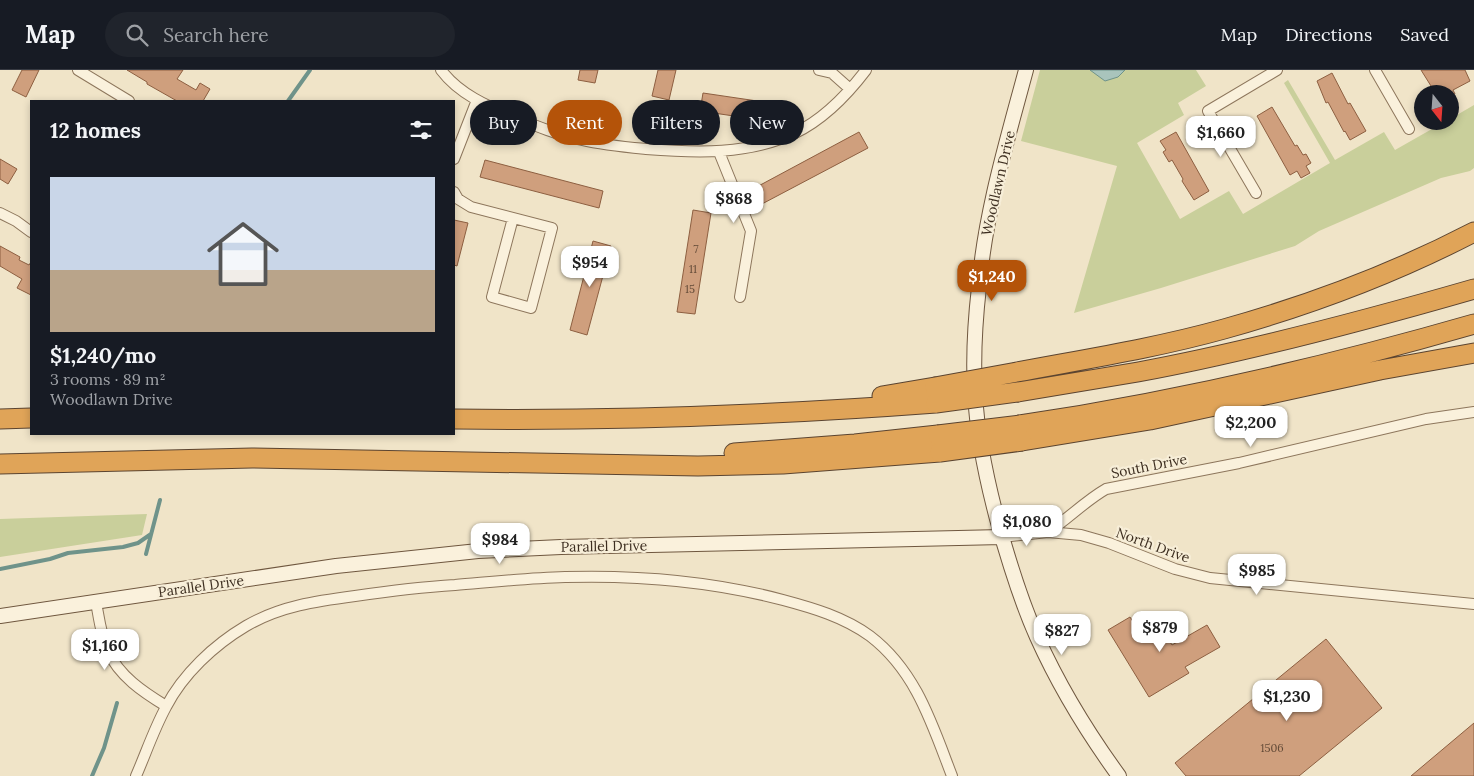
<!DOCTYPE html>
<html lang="en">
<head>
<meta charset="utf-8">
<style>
  :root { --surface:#171b24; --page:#20242c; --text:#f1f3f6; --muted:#9ea1a6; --line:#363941; --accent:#b45309 }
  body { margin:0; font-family:Lora,serif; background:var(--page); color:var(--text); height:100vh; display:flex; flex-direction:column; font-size:19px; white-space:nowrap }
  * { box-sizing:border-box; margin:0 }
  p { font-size:16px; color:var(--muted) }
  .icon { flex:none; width:28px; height:28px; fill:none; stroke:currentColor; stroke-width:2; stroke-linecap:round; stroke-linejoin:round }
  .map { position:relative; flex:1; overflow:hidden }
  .panel { position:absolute; left:30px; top:30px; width:425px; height:335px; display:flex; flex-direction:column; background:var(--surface); border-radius:0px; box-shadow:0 2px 8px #0003 }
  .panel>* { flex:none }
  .guide { position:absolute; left:470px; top:30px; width:475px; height:45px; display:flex; gap:10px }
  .needle { width:32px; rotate:163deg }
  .tools { position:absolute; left:1414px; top:15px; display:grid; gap:10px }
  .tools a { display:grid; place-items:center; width:45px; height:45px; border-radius:50%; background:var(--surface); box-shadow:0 2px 8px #0003; font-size:25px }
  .price { position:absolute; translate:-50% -42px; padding:0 11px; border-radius:10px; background:#fff; color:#222; font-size:16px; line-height:32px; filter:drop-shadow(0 1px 2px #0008) }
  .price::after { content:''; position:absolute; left:50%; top:30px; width:15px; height:11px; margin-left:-8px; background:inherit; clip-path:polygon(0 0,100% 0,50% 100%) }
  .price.current { background:var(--accent); color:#fff }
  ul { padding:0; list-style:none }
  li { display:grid; align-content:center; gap:10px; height:265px; padding:0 20px }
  li span { display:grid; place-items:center; height:155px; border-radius:0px; color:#555 }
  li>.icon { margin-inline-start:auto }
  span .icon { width:90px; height:90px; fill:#fffc; stroke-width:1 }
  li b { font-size:21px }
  h2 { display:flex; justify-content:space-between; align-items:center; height:60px; padding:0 20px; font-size:21px }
  .pill { padding:0 18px; border-radius:22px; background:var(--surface); box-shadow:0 2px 8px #0003; font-size:18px; line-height:45px }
  .pill.current { background:var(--accent); color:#fff }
  header { display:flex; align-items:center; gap:30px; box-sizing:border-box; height:70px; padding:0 25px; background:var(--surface); border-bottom:1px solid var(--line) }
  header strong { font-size:24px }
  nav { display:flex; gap:28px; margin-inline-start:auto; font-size:18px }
  .search { width:350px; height:45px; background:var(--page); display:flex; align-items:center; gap:12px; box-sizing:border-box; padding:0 18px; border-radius:28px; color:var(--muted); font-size:19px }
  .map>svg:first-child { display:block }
  .green { fill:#c9cf9b }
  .water { fill:#a9c4bc; stroke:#6f938a }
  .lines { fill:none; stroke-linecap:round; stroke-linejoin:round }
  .stream { stroke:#6f938a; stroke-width:4 }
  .building { fill:#cf9f7d; stroke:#8d5f41 }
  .street-casing { stroke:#8d765c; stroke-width:12 }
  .secondary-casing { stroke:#6f573f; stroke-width:16 }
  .highway-casing { stroke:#5b4430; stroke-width:21 }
  .street { stroke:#faf1dc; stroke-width:10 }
  .secondary { stroke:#faf1dc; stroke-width:14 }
  .highway { stroke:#e0a458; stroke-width:19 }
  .highway-bridge-casing { stroke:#5b4430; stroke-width:21; stroke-linecap:butt }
  .highway-bridge { stroke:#e0a458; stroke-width:19 }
  .labels { text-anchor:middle; stroke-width:4.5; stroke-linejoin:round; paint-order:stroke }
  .number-label { font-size:11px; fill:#624a37 }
  .street-label { font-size:14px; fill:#3d2e20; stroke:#f7eed8 }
</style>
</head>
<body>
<header>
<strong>Map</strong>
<div class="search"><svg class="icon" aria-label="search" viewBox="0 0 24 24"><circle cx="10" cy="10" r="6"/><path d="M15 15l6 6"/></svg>Search here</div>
<nav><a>Map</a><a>Directions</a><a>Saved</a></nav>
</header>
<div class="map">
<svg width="1474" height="706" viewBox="0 0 1474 706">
  <rect width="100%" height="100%" fill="#f0e4c8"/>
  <path class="green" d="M 1040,0 L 1196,0 L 1206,16 L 1178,33 L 1184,45 L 1137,73 L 1180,149 L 1229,121 L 1243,144 L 1330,93 L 1284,13 L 1288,10 L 1335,90 L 1384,62 L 1395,80 L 1446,51 L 1450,51 L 1450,49 L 1474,35 L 1474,98 L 1470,101 L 1441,108 L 1319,161 L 1295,176 L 1161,218 L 1074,243 L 1117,96 L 1021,71 Z
    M 147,444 L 142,465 L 0,487 L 0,449 Z"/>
  <path class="water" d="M 1090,0 L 1125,0 L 1118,7 L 1105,11 Z"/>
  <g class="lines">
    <path class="stream" d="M 288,31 L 310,0
      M 146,484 L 160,430
      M 0,499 L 50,489 L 68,483 L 123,477 L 138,473 L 151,464
      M 92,706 L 104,678 L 117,633"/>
  </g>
  <path class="building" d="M 22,0 L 39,0 L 26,27 L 12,20 Z
    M 127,0 L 183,0 L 177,9 L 196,20 L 200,13 L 210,19 L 203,31 L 177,31 L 147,14 L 147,12 Z
    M 580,0 L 598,0 L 595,13 L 578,10 Z
    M 658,0 L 676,0 L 669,30 L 652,26 Z
    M 1421,0 L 1465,0 L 1470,11 L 1453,20 L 1455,24 L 1436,24 Z
    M 1332,3 L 1348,34 L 1350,33 L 1366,61 L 1350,70 L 1345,61 L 1344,62 L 1328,32 L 1326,33 L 1317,11 Z
    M 703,23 L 764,32 L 761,50 L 700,41 Z
    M 1272,37 L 1295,76 L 1297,75 L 1303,85 L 1306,84 L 1311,93 L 1306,96 L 1310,103 L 1301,108 L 1297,101 L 1290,105 L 1257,46 Z
    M 859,62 L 868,78 L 760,135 L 751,120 Z
    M 1176,62 L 1209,121 L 1194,130 L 1182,111 L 1183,109 L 1172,90 L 1169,92 L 1163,82 L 1166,80 L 1160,71 Z
    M 0,89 L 17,99 L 8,114 L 0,109 Z
    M 485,90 L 603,121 L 599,138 L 480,107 Z
    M 693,140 L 711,143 L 695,244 L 677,242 Z
    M 454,150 L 468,153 L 457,196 L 454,195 Z
    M 593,171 L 611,176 L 587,265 L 570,260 Z
    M 0,176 L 20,187 L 19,190 L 29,195 L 31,192 L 31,225 L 17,218 L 22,209 L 0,196 Z
    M 1130,547 L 1139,562 L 1157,551 L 1172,575 L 1207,555 L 1220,577 L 1185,597 L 1189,603 L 1149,627 L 1108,560 Z
    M 1326,569 L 1382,638 L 1299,706 L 1186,706 L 1175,693 Z
    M 1474,653 L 1474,706 L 1411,706 Z"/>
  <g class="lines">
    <g class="street-casing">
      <path id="street" d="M 78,0 L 129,31
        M 441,0 C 459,24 487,36 514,47 C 536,56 558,65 582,70 C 603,75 625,77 646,79 C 697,83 748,85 795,63 C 824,49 847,25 866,0
        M 819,0 L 832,3 L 850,19
        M 1375,0 L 1409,59
        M 719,82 L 751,161 L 740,227
        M 454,89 L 477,30
        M 454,122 L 458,129 L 471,137 L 552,158 L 531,238 L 492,227 L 513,148
        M 1256,123 L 1208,41 L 1277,0
        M 0,143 L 16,151 L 31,162
        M 1048,462 C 1068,449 1085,431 1106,419 L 1239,393 L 1426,349 L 1474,342
        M 1002,467 L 1048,462 L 1081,465 L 1109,473 L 1175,499 L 1210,508 L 1474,534
        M 96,532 C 99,548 101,566 108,581 C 119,606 143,622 166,636
        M 136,706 C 146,683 154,659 166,637 C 183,604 214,575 246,556 C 280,536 317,531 355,526 C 389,521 422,517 455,515 C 491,512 528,508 565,507 C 637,505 712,511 783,530 C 813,538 844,547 870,566 C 916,601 932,654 952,706"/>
    </g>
    <g class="secondary-casing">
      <path id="secondary" d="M 1026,0 C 1007,71 985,143 979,217 C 975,252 973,288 975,323 C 977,366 986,407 997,449 C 1008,489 1020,529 1037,567 C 1059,616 1087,662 1119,706
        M 0,546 L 336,496 L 478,481 L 561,477 L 1002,467"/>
    </g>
    <g class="highway-casing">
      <path id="highway" d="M 1017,302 C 1086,289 1156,278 1224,259 C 1310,235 1395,203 1474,162
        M 1018,322 C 1058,315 1098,309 1138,302 C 1251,281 1363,251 1474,219
        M 882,326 L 935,317
        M 0,349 L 31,348
        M 454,349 C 614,351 776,345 936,333
        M 1020,355 C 1174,332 1325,297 1474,254
        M 1022,371 L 1150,350 L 1380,300 L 1474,283
        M 734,383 L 855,374 L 938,365
        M 0,394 L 252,388 L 698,396 L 783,394 L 940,382"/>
    </g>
    <use href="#street" class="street"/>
    <use href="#secondary" class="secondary"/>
    <use href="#highway" class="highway"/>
    <g class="highway-bridge-casing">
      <path id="highway-bridge" d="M 935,317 L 1017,302
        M 936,333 L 1018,322
        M 938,365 L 1020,355
        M 940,382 L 1022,371"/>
    </g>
    <use href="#highway-bridge" class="highway-bridge"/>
  </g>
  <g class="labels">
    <g class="number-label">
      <text x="696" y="183">7</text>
      <text x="693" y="203">11</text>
      <text x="690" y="223">15</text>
      <text x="1272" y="682">1506</text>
    </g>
    <g class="street-label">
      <text transform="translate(998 113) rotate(-77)" y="5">Woodlawn Drive</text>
      <text transform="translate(1149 396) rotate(-11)" y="5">South Drive</text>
      <text transform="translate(1153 475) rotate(20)" y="5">North Drive</text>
      <text transform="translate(604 476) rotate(-1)" y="5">Parallel Drive</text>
      <text transform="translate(201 516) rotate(-8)" y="5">Parallel Drive</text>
    </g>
  </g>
</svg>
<div class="tools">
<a><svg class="needle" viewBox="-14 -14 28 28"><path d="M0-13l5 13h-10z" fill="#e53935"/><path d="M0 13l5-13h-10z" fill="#9ea1a6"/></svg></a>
</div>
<b class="price" style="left:1221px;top:88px">$1,660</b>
<b class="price" style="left:734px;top:154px">$868</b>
<b class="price" style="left:590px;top:218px">$954</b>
<b class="price current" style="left:992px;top:232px">$1,240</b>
<b class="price" style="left:1251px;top:378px">$2,200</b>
<b class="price" style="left:1027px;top:477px">$1,080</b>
<b class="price" style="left:500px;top:495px">$984</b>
<b class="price" style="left:1257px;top:526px">$985</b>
<b class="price" style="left:1160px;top:583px">$879</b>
<b class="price" style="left:1062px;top:586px">$827</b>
<b class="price" style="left:105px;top:601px">$1,160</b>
<b class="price" style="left:1287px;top:652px">$1,230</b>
<div class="guide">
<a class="pill">Buy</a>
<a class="pill current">Rent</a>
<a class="pill">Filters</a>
<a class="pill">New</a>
</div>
<section class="panel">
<h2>12 homes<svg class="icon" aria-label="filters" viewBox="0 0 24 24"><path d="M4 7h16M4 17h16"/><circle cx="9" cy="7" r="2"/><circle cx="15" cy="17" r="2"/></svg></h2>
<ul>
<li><span style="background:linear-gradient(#c9d6e8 60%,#b9a48a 0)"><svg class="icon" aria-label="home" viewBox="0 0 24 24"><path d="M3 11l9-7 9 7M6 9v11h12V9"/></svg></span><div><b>$1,240/mo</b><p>3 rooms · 89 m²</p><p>Woodlawn Drive</p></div></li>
</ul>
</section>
</div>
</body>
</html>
